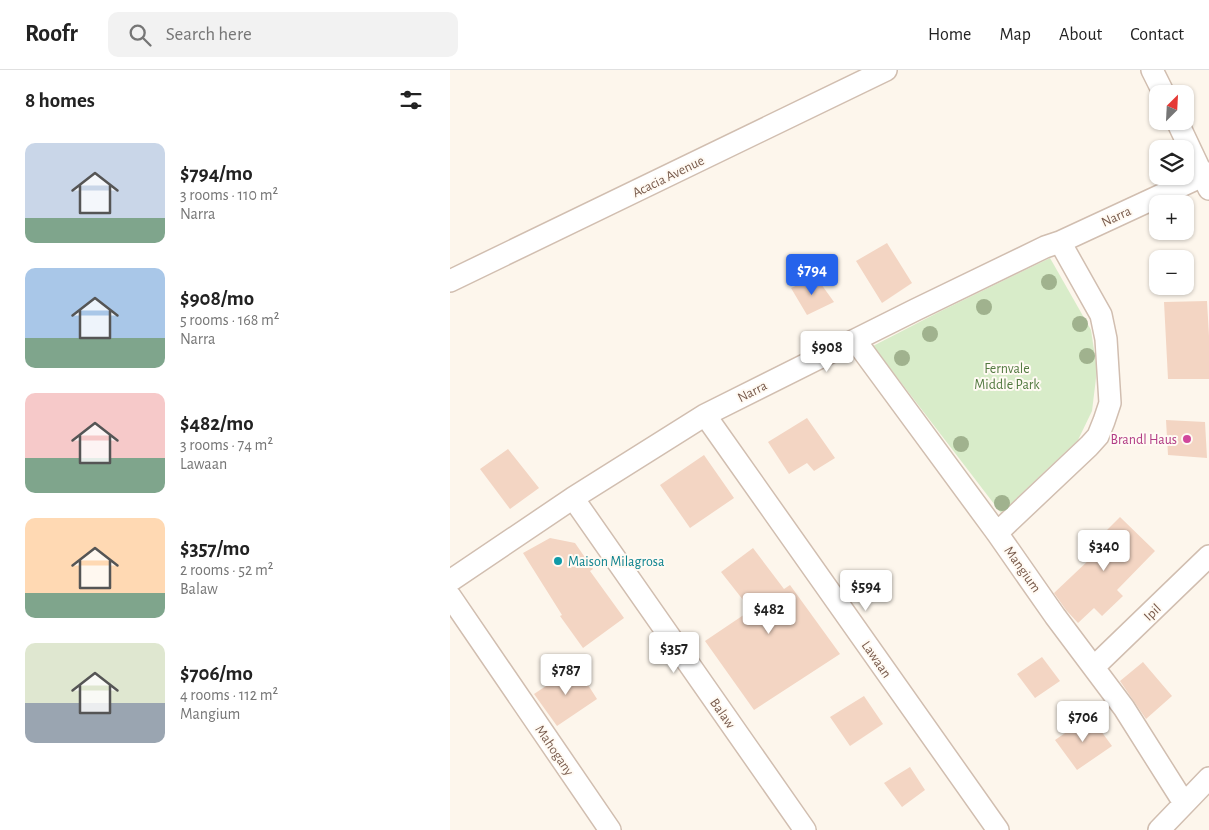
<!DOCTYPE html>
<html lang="en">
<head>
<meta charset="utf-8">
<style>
  :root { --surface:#fff; --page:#f2f2f2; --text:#222; --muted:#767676; --line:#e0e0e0; --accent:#2563eb }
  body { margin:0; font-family:"Alegreya Sans",sans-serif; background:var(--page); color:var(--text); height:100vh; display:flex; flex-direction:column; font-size:19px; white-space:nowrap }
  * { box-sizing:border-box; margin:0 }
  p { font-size:16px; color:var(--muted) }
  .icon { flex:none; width:28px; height:28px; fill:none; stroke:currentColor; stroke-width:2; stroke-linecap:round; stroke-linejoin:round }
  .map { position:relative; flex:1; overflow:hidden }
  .drawer { display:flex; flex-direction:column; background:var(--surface); width:450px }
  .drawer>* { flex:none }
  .needle { width:32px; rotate:24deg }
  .buttons { position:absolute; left:699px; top:15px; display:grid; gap:10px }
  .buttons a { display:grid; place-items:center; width:45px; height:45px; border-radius:10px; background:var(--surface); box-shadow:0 1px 4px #0004; font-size:25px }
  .price { position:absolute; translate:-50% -42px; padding:0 11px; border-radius:5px; background:#fff; color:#222; font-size:16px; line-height:32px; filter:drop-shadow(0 1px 2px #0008) }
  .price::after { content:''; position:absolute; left:50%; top:30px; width:15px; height:11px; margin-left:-8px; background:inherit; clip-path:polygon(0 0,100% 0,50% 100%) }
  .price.selected { background:var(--accent); color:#fff }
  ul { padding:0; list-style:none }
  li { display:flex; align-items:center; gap:15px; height:125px; padding:0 25px }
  li span { display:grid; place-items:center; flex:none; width:140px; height:100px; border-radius:10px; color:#555 }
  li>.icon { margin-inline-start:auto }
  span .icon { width:60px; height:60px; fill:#fffc; stroke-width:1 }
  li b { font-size:21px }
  h2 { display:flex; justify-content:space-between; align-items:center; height:60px; padding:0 25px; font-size:21px }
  header { display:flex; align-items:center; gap:30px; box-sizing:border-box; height:70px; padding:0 25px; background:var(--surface); border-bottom:1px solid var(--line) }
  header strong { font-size:24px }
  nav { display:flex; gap:28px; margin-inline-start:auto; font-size:18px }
  .search { width:350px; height:45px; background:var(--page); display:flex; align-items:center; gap:12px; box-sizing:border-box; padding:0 18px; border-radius:10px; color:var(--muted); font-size:19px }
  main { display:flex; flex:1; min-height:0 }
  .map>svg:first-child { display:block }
  .green { fill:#d8ecc9 }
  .building { fill:#f3d5c3 }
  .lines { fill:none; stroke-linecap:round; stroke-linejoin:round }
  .street-casing { stroke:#d1beb0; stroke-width:24 }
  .street { stroke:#fff; stroke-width:21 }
  .tree { fill:#a0b28e }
  .hotel-dot { fill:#d1479c; stroke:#fffaf3; stroke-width:2 }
  .culture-dot { fill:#0f9aa8; stroke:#fffaf3; stroke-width:2 }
  .labels { text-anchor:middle; stroke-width:4; stroke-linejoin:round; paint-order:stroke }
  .street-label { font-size:14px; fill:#7a5c4d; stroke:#fffaf3 }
  .park-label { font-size:14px; fill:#537a41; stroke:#fffaf3 }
  .hotel-label { font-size:14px; fill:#b23c85; stroke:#fffaf3; text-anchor:end }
  .culture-label { font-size:14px; fill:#0d838f; stroke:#fffaf3; text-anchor:start }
</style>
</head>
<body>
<header>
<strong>Roofr</strong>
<div class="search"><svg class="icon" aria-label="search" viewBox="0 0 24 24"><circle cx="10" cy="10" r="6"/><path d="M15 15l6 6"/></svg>Search here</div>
<nav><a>Home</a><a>Map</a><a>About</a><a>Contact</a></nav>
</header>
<main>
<section class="drawer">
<h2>8 homes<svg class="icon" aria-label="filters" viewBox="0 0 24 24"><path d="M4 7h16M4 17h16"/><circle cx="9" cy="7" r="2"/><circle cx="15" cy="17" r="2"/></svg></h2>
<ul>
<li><span style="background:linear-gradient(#c9d6e8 75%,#7fa58c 0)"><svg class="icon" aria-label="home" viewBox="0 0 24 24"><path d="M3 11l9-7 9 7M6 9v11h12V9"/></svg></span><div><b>$794/mo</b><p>3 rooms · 110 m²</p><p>Narra</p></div></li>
<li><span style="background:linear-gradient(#a9c7e8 70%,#7fa58c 0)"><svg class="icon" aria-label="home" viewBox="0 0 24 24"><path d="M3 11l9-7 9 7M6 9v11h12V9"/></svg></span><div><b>$908/mo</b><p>5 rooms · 168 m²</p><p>Narra</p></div></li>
<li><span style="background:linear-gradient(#f6c9c9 65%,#7fa58c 0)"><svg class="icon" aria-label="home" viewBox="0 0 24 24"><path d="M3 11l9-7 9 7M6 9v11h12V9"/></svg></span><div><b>$482/mo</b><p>3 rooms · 74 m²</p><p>Lawaan</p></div></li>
<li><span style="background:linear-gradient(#ffd9b3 75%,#7fa58c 0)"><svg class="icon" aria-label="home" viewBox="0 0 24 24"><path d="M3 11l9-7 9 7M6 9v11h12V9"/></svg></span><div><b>$357/mo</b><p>2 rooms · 52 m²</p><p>Balaw</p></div></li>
<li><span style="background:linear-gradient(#dfe7d0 60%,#9aa5b1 0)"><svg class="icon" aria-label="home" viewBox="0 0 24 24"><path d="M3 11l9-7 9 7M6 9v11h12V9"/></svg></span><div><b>$706/mo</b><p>4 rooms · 112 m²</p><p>Mangium</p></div></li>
</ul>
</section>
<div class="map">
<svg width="759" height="760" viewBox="0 0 759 760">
  <rect width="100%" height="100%" fill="#fdf6ec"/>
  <path class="green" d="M 600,188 L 641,260 L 647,300 L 642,341 L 628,370 L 551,443 L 423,276 L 489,242 Z"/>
  <path class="building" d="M 437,173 L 462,213 L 432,233 L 406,191 Z
    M 366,207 L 384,232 L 357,245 L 341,218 Z
    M 757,231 L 759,266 L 759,309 L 718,309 L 714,232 Z
    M 357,348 L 385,388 L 364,401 L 357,393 L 339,404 L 318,372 Z
    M 716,350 L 755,352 L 757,388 L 718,385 Z
    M 58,379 L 89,418 L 60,439 L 30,399 Z
    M 254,385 L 284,428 L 240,458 L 210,415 Z
    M 670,447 L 705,481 L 667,520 L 673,526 L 652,546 L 644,538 L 628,553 L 616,540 L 604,523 L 641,488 L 635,482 Z
    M 100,468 L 125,473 L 143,499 L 140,501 L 174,548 L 133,578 L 110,546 L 112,545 L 73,483 Z
    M 303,478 L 334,519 L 340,515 L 390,584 L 304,640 L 255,571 L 301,540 L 271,502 Z
    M 592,587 L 610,611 L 585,628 L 567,604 Z
    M 693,592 L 722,626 L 696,649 L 670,611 Z
    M 126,596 L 147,629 L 107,656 L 84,624 Z
    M 414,626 L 433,654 L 400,676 L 380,647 Z
    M 640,646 L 662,676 L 627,700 L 605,670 Z
    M 460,697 L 475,720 L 452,737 L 434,713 Z"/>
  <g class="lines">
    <g class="street-casing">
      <path id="street" d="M 702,0 L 714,24
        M 727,51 L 759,119
        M 0,211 L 436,0
        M 405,270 L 547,463 L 605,546 L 674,638 L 734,733
        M 255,345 L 548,760
        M 123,428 L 355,760
        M 547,463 L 639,376 L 648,366 L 654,351 L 660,333 L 656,269 L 651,245 L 610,172
        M 0,511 L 123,428 L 255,345 L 465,240 L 595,177 L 610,172 L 759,103
        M 0,526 L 160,760
        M 644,597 L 759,486
        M 709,760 L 759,708"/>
    </g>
    <use href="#street" class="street"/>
  </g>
  <g class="tree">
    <circle cx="599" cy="212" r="8"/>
    <circle cx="534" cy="237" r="8"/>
    <circle cx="630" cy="254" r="8"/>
    <circle cx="480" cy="264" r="8"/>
    <circle cx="637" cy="286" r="8"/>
    <circle cx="452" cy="288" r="8"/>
    <circle cx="511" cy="374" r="8"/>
    <circle cx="552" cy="433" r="8"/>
  </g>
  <circle class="hotel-dot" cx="737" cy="369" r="5"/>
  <circle class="culture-dot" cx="108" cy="491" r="5"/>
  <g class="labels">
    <g class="street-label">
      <text transform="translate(218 106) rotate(-26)" y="5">Acacia Avenue</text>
      <text transform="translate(666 146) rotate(-25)" y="5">Narra</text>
      <text transform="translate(302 321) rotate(-27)" y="5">Narra</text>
      <text transform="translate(573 499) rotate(55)" y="5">Mangium</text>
      <text transform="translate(702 542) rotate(-44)" y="5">Ipil</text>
      <text transform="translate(427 589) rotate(55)" y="5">Lawaan</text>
      <text transform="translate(273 643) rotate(55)" y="5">Balaw</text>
      <text transform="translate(105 680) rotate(56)" y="5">Mahogany</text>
    </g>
    <g class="park-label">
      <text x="557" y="303">Fernvale<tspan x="557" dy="16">Middle Park</tspan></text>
    </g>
    <g class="hotel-label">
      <text x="727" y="374">Brandl Haus</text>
    </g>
    <g class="culture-label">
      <text x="118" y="496">Maison Milagrosa</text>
    </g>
  </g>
</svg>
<div class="buttons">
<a><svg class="needle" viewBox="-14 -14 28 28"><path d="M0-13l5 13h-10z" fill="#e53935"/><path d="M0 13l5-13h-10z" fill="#767676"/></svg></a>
<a><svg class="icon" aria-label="layers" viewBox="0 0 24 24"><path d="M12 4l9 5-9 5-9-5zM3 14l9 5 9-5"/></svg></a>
<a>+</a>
<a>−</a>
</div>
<b class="price selected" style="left:362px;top:226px">$794</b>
<b class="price" style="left:377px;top:303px">$908</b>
<b class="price" style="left:654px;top:502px">$340</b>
<b class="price" style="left:416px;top:542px">$594</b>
<b class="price" style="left:319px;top:565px">$482</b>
<b class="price" style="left:224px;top:604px">$357</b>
<b class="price" style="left:116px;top:626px">$787</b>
<b class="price" style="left:633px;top:673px">$706</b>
</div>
</main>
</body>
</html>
